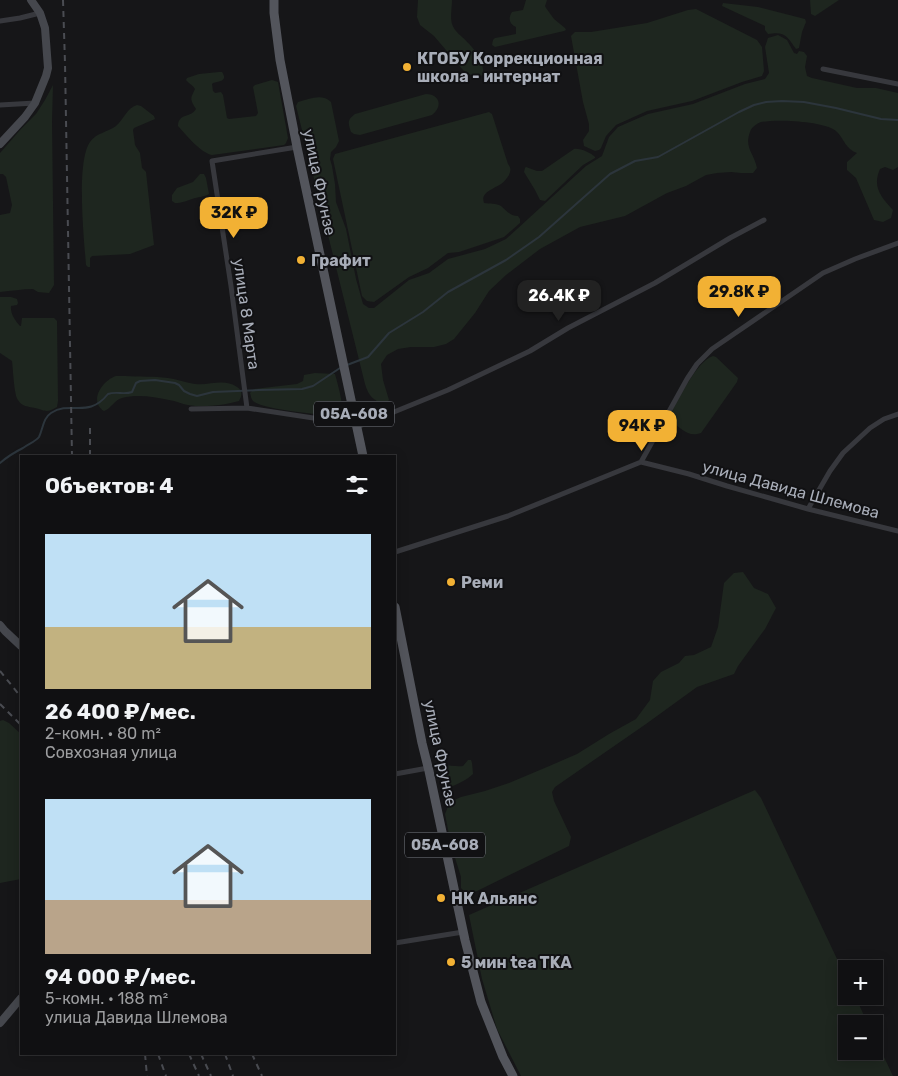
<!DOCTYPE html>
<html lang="ru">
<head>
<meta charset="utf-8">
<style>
  :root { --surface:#101012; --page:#19191b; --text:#f1f3f6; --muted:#9c9d9f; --line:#303032; --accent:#f2b134 }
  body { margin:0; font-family:Rubik,sans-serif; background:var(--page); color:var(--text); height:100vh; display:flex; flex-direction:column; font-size:19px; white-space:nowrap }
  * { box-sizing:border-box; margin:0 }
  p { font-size:16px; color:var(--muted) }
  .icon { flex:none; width:28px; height:28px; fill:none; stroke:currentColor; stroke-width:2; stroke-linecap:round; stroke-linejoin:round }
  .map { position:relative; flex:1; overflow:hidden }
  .sheet { position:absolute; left:20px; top:455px; width:376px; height:600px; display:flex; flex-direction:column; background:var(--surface); border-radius:0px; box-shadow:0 2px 12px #0003,0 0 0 1px var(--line) }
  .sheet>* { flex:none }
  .controls { position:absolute; left:838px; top:960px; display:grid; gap:10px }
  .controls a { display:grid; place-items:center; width:45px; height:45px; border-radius:0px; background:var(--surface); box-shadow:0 2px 12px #0003,0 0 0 1px var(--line); font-size:25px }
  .price { position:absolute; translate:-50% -42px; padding:0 11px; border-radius:10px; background:var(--accent); color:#111; font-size:16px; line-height:32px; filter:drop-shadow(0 1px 2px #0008) }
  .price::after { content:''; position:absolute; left:50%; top:30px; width:15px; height:11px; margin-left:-8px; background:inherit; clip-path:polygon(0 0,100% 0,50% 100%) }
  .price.selected { background:#222; color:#fff }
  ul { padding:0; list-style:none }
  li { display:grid; align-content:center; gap:10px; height:265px; padding:0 25px }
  li span { display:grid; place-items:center; height:155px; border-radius:0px; color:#555 }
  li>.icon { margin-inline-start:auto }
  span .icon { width:90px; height:90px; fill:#fffc; stroke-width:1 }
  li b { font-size:21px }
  h2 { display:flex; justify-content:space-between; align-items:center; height:60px; padding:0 25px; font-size:21px }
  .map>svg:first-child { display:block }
  .green { fill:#1e261f }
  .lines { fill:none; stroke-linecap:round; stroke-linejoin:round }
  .stream { stroke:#2c353c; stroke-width:2 }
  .street { stroke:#37383d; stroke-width:5 }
  .secondary { stroke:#45474d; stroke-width:8 }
  .primary { stroke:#53555c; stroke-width:9 }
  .rail { stroke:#4a4c52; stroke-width:2; stroke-dasharray:6 5; stroke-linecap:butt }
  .poi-dot { fill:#f2b134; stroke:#111113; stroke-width:2 }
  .labels { text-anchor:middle; stroke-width:4; stroke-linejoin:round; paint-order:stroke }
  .shield { fill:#111113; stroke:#7b7e86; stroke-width:1 }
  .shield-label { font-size:15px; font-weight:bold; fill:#a8adb8 }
  .poi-label { font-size:16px; font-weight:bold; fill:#a8adb8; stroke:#111113; text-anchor:start }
  .street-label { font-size:16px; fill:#a8adb8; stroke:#111113 }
</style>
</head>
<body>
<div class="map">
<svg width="898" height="1076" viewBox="0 0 898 1076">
  <rect width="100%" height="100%" fill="#161618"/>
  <path class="green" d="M 418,0 L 452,0 C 452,7 450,17 452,24 C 454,30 458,33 462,37 C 472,46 485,60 483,75 L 478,77 L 474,77 L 463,70 L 434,36 L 420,25 L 417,17 Z
    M 526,0 L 547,0 L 545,6 L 546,8 L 554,19 L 565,28 L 566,30 L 564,31 L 495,47 L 492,45 L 493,40 L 495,38 L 516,34 L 516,27 C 509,24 508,18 512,12 L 523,10 Z
    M 810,0 L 839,0 L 815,16 L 811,14 Z
    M 723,3 L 758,7 L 805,19 L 806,22 L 802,32 L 799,48 L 796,49 C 787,36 785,31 768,34 L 765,30 L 765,26 L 722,6 Z
    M 696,9 L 757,40 L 762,47 L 764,71 L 762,76 L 742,82 L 692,101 L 647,111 L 616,125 L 606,136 L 601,148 L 599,150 L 595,151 L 584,146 L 583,140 L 589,131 L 589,124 L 583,102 L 571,36 L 575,32 L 591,32 L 647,23 L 688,10 Z
    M 778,35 L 787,40 L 794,53 L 797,54 L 799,51 L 804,52 L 807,56 L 805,67 L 807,76 L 812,78 L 857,88 L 876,88 L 898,93 L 898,167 L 893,170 L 885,167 L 880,169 C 872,187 881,197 893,210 L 891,218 L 883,222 L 874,220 L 856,178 L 847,170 L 847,162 L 857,153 C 855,152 852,151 850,149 C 843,143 841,133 833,129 C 819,121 776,119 761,122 C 756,124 751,128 750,132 C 744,148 754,153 757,168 L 753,173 L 741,173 L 731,172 L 717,173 L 706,175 L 686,186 L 667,193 L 625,216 L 580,227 L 540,249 L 506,275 L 489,291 L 475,313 L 454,339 L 446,344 L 434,347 L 411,347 L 398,349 L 387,355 L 381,364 L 383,380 L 389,400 L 385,404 C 372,400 369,396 365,384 L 297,110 L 296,106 L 298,102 C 309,99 322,93 331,102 L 339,141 L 336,147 L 331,152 L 330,159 L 332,166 L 335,184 L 336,202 L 346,229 L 356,279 L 363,304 L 369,308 L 374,308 L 409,280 L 429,273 L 448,259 L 485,249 L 506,239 L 586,166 L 602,156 L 609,137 L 618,127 L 648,114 L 693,104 L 745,84 L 765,79 L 769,73 L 765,47 L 768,38 Z
    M 219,72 L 222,72 C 228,81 220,81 213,83 L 212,84 L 213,91 L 215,93 L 221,92 L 223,95 L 227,118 L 229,119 L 256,116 L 258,113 L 253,87 L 255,85 L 272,80 L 278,82 L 288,138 L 286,143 L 284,145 L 212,155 C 201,153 186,135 178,126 C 178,113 191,118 196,109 C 190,99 190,99 195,89 C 193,85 189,84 186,80 L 187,78 L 199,74 Z
    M 53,85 L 52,121 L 54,285 L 49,293 L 38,292 L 33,289 C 22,289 11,291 0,292 L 0,215 L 10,213 L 12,205 L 6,177 L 3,174 L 0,174 L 0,153 L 21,129 L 36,114 L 45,100 Z
    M 426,94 C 440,94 443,107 432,115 L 360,135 L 354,134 L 351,132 C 348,123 347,120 355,114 Z
    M 137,105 L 141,106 L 154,116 L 155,119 L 134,128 L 133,130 L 135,145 L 140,153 L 142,168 L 146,172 L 154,245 L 130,254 L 92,256 L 90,258 L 90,267 L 88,267 L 86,265 C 84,239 76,162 90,142 C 96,133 108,132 116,126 C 124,119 127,108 137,105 Z
    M 489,112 L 492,114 L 508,164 C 511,168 511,170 509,175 C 507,178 504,182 501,184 C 494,189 480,192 484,203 C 490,204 496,203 501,206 C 507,211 510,216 518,216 L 520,219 L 520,223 L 504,237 L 459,252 L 448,253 L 428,268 L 409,277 L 374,302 L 367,301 L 362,296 L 333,159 L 335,154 Z
    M 574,149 C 580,148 591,153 595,157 L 595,158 L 583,165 L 545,201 L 540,200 L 535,190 L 524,172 L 525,168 L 526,167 L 537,171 L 542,171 Z
    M 200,174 L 204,174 L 206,178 L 209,194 C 204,197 198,197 192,199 C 186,201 182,203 175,203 L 172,201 L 172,195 L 177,188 L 193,182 Z
    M 0,297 L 11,297 L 17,299 L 18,303 L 17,305 L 11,306 C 10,313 15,321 20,326 L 21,326 L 22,318 L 54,318 L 57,321 L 58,401 L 57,407 C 47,413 46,411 35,408 C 29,407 21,406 18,400 C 14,395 13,368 12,361 L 0,353 Z
    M 713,356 L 716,357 L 738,378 L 737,382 L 701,433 C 688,438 681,428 671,421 L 670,414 C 679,399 697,361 713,356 Z
    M 315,373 L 335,374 C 337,381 344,406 342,412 C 341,415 339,415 336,417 C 320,414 263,410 253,401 C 251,399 251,396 250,393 L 254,389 L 297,384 L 303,381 L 304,375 Z
    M 125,376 C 139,377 154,376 168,378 C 177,379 186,383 195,384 C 209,386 224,378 237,387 C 243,391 242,395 239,401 C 224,405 204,408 188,405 C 182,404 176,401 169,400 C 154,397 138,394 122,398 C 114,400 112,408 104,411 C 88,401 103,380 116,376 C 119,376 122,376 125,376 Z
    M 743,572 L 754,588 L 768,594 L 776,608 L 765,629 L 738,666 L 734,674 L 697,687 L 646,724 L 555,787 L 552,792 L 554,801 L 571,837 L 569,846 L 475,892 L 466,893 L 461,888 L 461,877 L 451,845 L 445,814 L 450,802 L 461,797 L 485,791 L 509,783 L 547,767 L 577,754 L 609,734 L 636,719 L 650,700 L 653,681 L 661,672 L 679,663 L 685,656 L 694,655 L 711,647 L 718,627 L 724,583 L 734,573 Z
    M 3,720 L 9,723 L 21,734 L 21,879 L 0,883 L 0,721 Z
    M 468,760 L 471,760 L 472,763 L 473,774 C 467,780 459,783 451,787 C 443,784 444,774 442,767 L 444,765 C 450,765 456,767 463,766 Z
    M 755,790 L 761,798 L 846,978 L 846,996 L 855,996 L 868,1024 L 846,1024 L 846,1051 L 874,1051 L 874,1036 L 893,1076 L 521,1076 L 497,1029 L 482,979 L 469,915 Z"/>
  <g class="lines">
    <path class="stream" d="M 347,365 L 368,357 L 389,333 L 423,312 L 448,292 L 506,260 L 539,237 L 610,174 L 635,161 L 658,157 L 739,112 L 754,105 L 766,102 L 782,101 L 804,102 L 836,108 L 881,119 L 898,120
      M 0,463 C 7,457 15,452 23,448 C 28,444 35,442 39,437 C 43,429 43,418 51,413 C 71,400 88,419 108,394 C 116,391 124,395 132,392 L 136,383 L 140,381 L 155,380 L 175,383 L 179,385 L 184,391 L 190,394 L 197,396 L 213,392 L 259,390 L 302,389 L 313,386 L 340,368"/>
    <path class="street" d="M 0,21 L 20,18 L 40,13
      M 823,69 L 898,84
      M 0,105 L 35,103
      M 247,408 L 231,286 L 212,161 L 297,147
      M 191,409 L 247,408 L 320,419 L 332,423 L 356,421
      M 357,427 L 448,390 L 530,351 L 568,328 L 655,283 L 730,238 L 764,220
      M 641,462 L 687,379 L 697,364 L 712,349 L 823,273 L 855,259 L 898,243
      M 808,509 L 830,471 L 843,453 L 870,428 L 884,419 L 898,414
      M 395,552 L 508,516 L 641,462 L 689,474 L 727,486 L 808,509 L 898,531
      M 395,774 L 428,768
      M 395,943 L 463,932"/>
    <path class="secondary" d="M 0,144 L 25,117 L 35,103 L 46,76 L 48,68 L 45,28 L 40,13 L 31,0
      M 0,625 L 5,631 L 21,646
      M 0,1023 L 21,998"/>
    <path class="primary" d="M 274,0 L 274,13 L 280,60 L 297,147 L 363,456
      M 395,607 L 422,743 L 429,771 L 465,940 L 481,1002 L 503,1057 L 513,1076"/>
    <path class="rail" d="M 63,0 L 65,63 L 72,456
      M 90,428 L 90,456
      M 0,671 L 21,697
      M 0,704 L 21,725
      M 145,1054 L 147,1076
      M 158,1054 L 166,1076
      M 189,1054 L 199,1076
      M 201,1054 L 211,1076
      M 225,1054 L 233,1076
      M 252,1054 L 262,1076"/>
  </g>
  <g class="poi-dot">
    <circle cx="407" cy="67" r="5"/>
    <circle cx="301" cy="260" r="5"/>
    <circle cx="451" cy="582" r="5"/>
    <circle cx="441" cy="898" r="5"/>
    <circle cx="451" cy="962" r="5"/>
  </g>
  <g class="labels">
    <g class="shield">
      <rect x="314" y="401.5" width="80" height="25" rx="4"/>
      <rect x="405" y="832.5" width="80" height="25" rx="4"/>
    </g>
    <g class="shield-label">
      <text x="354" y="419">05А-608</text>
      <text x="445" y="850">05А-608</text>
    </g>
    <g class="poi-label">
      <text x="417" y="64">КГОБУ Коррекционная<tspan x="417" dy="18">школа - интернат</tspan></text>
      <text x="311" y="266">Графит</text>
      <text x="461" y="588">Реми</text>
      <text x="451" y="904">НК Альянс</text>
      <text x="461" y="968">5 мин tea TKA</text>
    </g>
    <g class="street-label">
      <text transform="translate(320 182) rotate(78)" y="6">улица Фрунзе</text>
      <text transform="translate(247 314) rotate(82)" y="6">улица 8 Марта</text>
      <text transform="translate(791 489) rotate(15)" y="6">улица Давида Шлемова</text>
      <text transform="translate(441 753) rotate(78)" y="6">улица Фрунзе</text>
    </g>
  </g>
</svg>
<div class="controls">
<a>+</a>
<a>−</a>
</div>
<b class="price" style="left:234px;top:239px">32K ₽</b>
<b class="price" style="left:739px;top:318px">29.8K ₽</b>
<b class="price selected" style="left:559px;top:322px">26.4K ₽</b>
<b class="price" style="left:642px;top:452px">94K ₽</b>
<section class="sheet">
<h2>Объектов: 4<svg class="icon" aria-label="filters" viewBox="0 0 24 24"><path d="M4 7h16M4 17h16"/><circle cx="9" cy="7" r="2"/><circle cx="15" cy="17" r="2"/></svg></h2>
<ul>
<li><span style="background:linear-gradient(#bfe0f5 60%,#c2b280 0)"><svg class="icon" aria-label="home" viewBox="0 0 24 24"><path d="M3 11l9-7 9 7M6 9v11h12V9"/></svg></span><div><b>26 400 ₽/мес.</b><p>2-комн. · 80 m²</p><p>Совхозная улица</p></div></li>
<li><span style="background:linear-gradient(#bfe0f5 65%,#b9a48a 0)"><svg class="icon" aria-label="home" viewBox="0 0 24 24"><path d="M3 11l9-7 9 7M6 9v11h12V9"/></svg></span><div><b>94 000 ₽/мес.</b><p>5-комн. · 188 m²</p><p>улица Давида Шлемова</p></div></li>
</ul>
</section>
</div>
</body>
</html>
